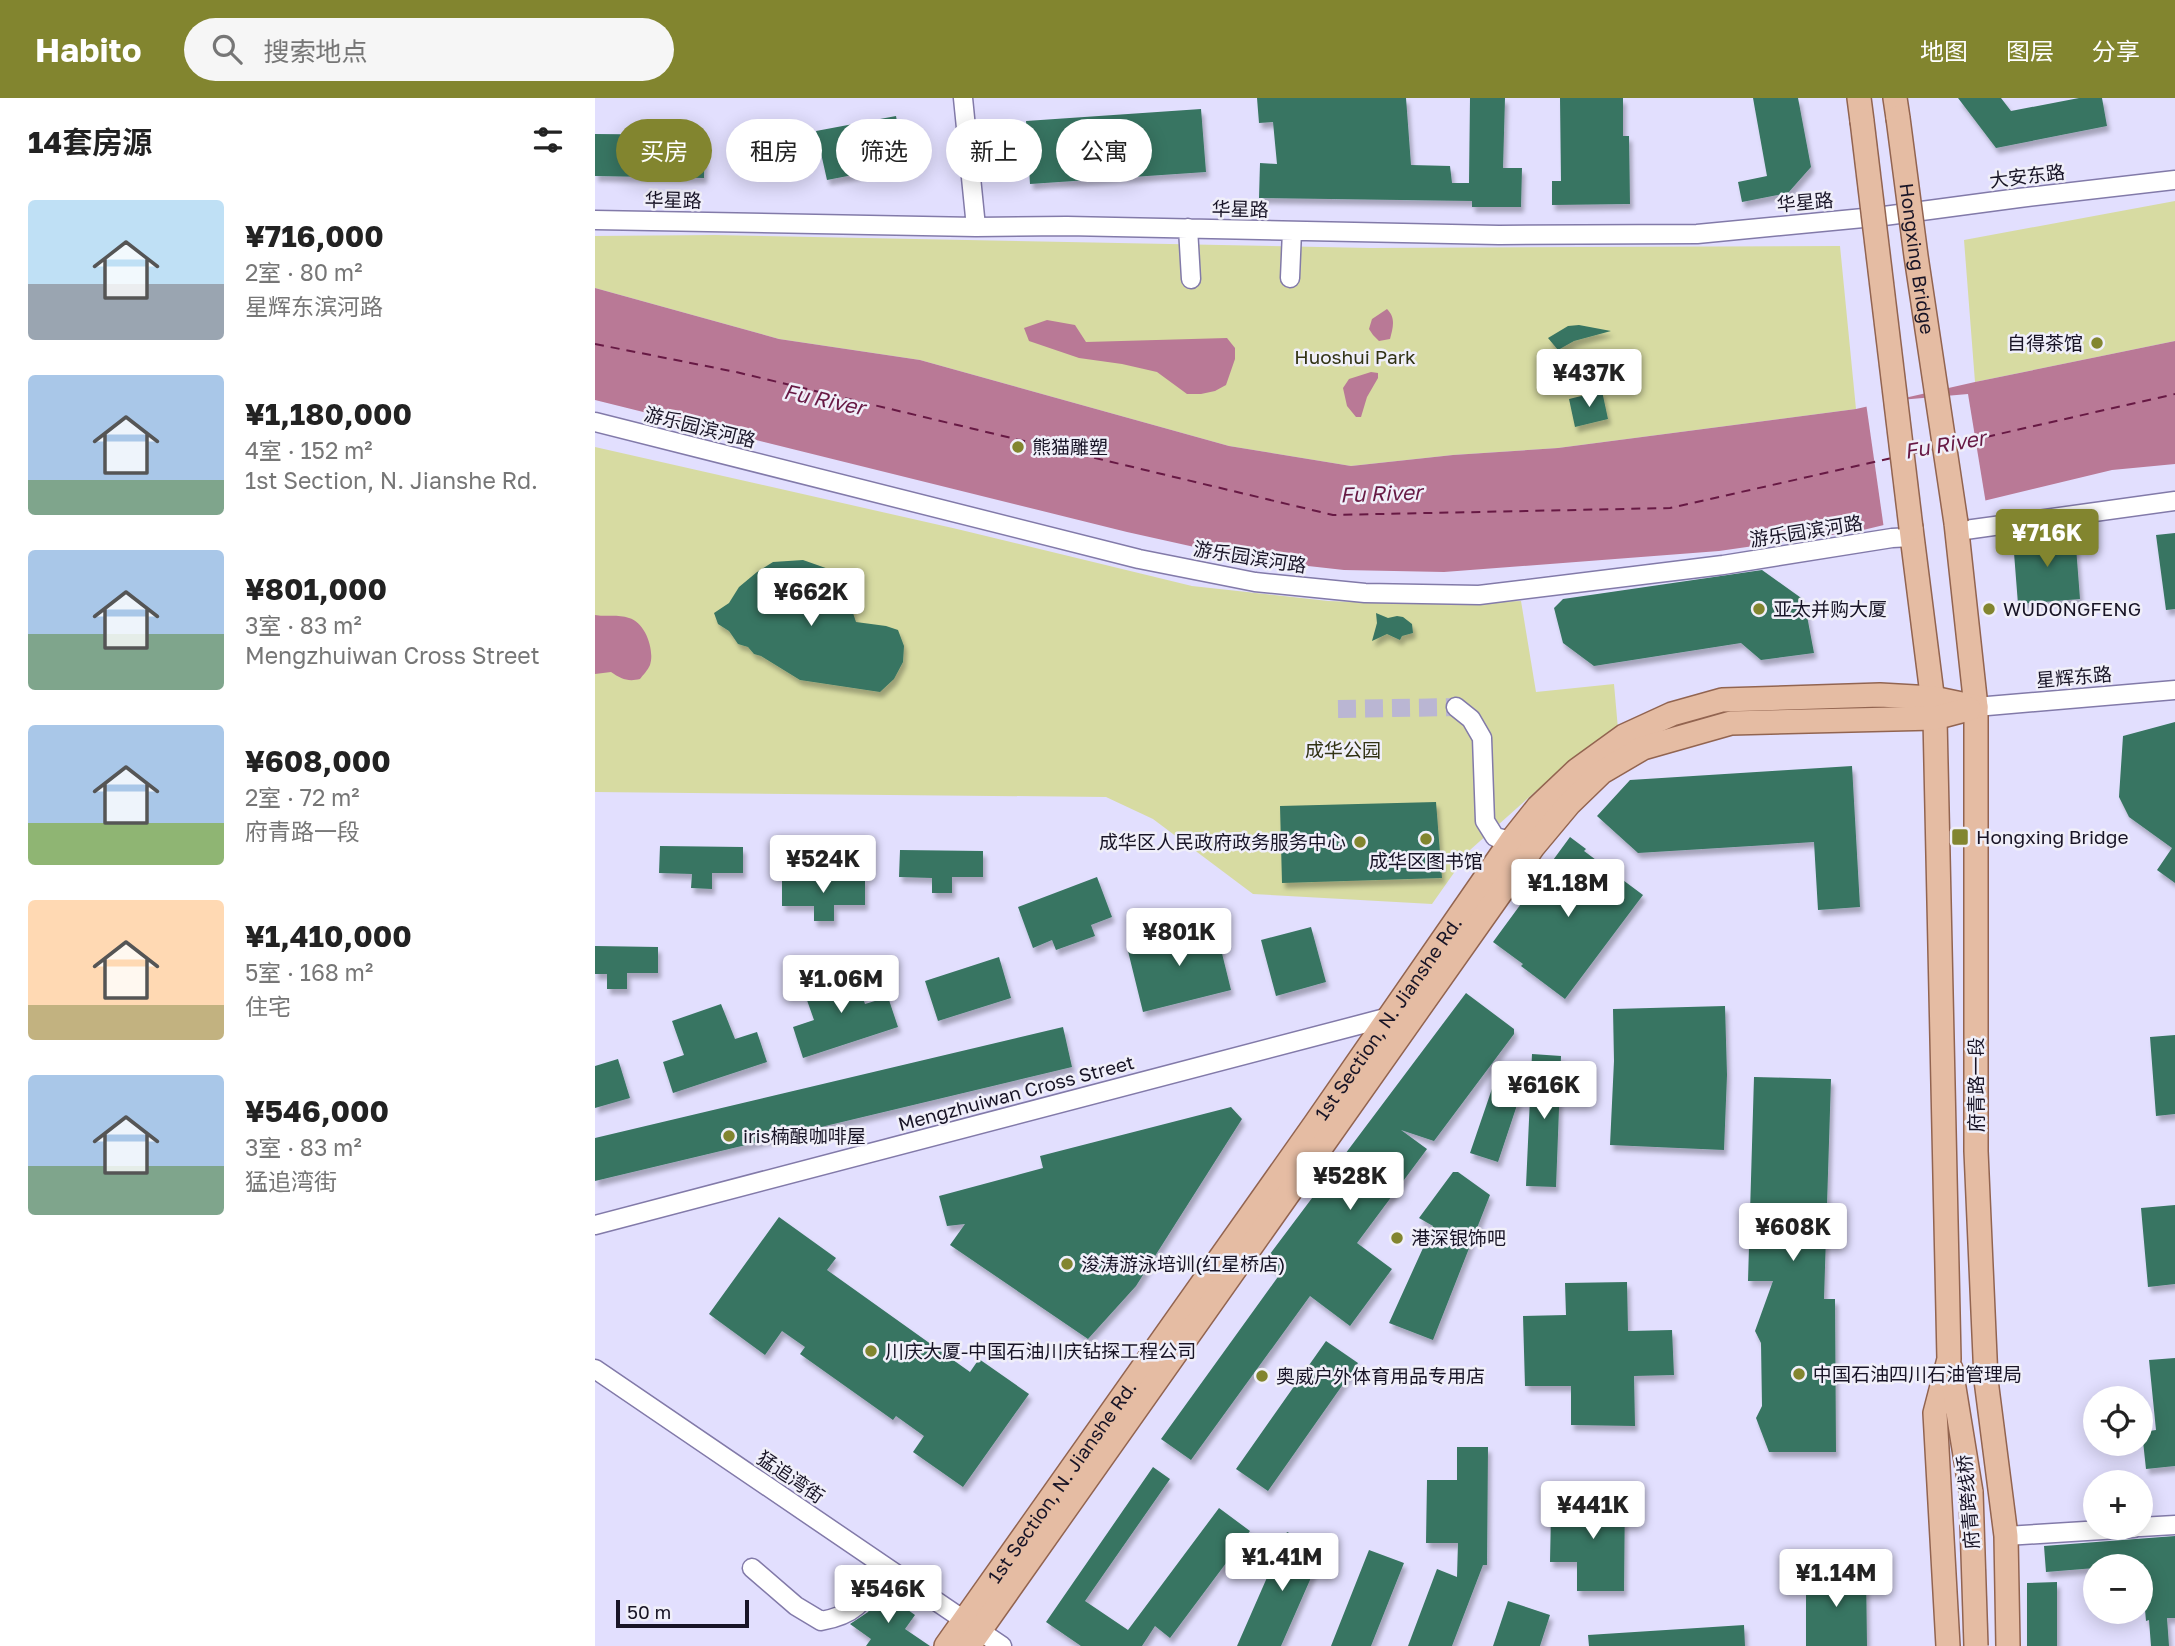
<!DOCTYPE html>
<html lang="zh">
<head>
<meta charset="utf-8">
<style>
  :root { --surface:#fff; --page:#f6f6f6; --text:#222; --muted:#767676; --accent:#82852f }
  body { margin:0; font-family:"Golos Text","Noto Sans SC",sans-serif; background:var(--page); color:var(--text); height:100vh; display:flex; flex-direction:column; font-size:26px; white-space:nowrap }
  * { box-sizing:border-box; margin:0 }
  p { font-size:23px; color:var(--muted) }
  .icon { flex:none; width:38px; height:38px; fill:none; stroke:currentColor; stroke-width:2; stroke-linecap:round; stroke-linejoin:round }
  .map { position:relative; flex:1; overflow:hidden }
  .sheet { display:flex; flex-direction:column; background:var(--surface); width:595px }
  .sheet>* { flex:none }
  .top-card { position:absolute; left:21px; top:21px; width:665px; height:63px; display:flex; gap:14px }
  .buttons { position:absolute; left:1488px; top:1288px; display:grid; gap:14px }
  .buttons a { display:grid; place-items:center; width:70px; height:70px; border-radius:50%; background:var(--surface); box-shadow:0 4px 18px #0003; font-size:35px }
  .scale { position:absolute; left:21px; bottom:18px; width:133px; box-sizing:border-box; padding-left:7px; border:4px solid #181426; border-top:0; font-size:19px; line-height:24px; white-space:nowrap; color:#181426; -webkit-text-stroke:5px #f0eff9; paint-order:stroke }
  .price { position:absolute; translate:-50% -60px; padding:0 16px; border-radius:7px; background:#fff; color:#222; font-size:23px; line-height:46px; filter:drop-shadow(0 2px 4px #0008) }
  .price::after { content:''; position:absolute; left:50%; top:42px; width:21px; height:16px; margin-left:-10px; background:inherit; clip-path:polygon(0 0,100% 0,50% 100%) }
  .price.selected { background:var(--accent); color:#fff }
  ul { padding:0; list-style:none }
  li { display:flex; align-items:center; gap:21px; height:175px; padding:0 28px }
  li span { display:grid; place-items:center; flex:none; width:196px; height:140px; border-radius:7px; color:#555 }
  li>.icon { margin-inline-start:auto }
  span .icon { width:84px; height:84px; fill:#fffc; stroke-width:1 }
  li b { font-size:30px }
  h2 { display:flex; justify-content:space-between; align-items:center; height:84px; padding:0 28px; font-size:30px }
  .chip { padding:0 24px; border-radius:32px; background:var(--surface); box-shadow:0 4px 18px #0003; font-size:24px; line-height:63px }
  .chip.selected { background:var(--accent); color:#fff }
  header { display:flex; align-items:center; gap:42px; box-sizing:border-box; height:98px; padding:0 35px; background:var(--accent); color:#fff }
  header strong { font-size:33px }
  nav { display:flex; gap:38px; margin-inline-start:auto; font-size:24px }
  .search { width:490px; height:63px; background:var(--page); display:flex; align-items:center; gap:18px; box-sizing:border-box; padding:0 24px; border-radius:38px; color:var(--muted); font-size:26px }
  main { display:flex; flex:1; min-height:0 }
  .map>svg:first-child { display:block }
  .green { fill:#d7dba2 }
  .water { fill:#b97996 }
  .pier { fill:#e2dffe }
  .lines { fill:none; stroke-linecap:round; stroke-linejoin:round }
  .ferry { stroke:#671944; stroke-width:2; stroke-dasharray:9 7; stroke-linecap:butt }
  .building { fill:#387562; filter:url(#shadow) }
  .minor-tunnel { stroke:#bab6d3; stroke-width:18; stroke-dasharray:18 9; stroke-linecap:butt }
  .minor-casing { stroke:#827aa9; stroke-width:21 }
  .major-casing { stroke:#926450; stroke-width:26 }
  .minor { stroke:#fff; stroke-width:18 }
  .major { stroke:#e5bca3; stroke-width:23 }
  .major-bridge-casing { stroke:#926450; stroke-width:26; stroke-linecap:butt }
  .major-bridge { stroke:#e5bca3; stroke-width:23 }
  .poi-dot { fill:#82852f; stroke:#f0eff9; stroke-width:2.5 }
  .labels { text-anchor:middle; stroke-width:5; stroke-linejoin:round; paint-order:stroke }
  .street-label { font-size:19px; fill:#181426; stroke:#f0eff9 }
  .poi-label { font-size:19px; fill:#181426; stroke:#f0eff9; text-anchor:start }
  .park-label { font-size:19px; fill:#313214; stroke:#f0eff9 }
  .water-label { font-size:21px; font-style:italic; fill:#671944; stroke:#f0eff9 }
</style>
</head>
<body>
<header>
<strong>Habito</strong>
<div class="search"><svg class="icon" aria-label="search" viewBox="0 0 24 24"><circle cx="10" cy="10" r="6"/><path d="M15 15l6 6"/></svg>搜索地点</div>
<nav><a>地图</a><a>图层</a><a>分享</a></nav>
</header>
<main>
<section class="sheet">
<h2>14套房源<svg class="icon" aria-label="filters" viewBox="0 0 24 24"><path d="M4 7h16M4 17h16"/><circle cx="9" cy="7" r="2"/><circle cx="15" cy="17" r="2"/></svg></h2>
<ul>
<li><span style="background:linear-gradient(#bfe0f5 60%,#9aa5b1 0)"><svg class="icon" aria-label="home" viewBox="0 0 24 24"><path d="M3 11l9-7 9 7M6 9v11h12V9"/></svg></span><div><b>¥716,000</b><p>2室 · 80 m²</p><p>星辉东滨河路</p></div></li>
<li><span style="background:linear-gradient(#a9c7e8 75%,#7fa58c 0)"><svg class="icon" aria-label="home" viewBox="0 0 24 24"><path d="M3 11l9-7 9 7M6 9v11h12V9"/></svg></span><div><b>¥1,180,000</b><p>4室 · 152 m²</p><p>1st Section, N. Jianshe Rd.</p></div></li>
<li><span style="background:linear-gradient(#a9c7e8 60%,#7fa58c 0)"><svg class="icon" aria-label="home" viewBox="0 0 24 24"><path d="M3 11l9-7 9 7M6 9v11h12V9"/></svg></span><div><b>¥801,000</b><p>3室 · 83 m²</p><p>Mengzhuiwan Cross Street</p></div></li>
<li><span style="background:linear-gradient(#a9c7e8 70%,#8fb573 0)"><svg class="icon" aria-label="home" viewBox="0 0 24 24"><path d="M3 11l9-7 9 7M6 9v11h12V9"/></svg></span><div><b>¥608,000</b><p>2室 · 72 m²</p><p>府青路一段</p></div></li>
<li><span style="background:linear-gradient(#ffd9b3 75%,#c2b280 0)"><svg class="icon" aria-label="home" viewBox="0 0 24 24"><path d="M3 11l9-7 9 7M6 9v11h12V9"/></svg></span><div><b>¥1,410,000</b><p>5室 · 168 m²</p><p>住宅</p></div></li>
<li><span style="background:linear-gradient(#a9c7e8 65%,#7fa58c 0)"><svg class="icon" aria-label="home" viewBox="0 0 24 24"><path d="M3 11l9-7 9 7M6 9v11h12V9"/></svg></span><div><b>¥546,000</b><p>3室 · 83 m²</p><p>猛追湾街</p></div></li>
</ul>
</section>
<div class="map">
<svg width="1580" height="1548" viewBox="0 0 1580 1548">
  <defs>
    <filter id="shadow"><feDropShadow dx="3" dy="5.5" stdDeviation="2" flood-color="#0004"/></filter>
  </defs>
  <rect width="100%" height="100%" fill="#e2dffe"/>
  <path class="green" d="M 1580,103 L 1580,243 L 1380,284 L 1369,142 Z
    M 120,137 L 775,150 L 1245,148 L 1261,311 L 963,350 L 858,357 L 756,368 L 634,348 L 325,262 L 184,241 L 0,190 L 0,138 Z
    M 0,349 L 362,431 L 597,488 L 733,503 L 823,506 L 926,503 L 941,594 L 1019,586 L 1023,631 L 941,693 L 875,752 L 837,806 L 658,796 L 558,721 L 511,699 L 0,694 Z"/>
  <path class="water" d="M 0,190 L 184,241 L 325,262 L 634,348 L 756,368 L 858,357 L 963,350 L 1261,311 L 1380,284 L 1580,243 L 1580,366 L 1517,372 L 1264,433 L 1124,453 L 849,474 L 749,472 L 658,462 L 532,434 L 0,302 Z
    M 792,211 C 801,220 798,229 795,241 L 784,243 L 778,237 L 774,231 L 777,221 Z
    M 452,222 L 480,227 L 491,244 L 632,240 L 640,250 L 640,261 L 631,287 L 620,293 L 606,296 L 592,296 L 562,274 L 527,266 L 484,260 L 434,243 L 429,230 Z
    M973 273a16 16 0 1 1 32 0a16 16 0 1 1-32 0Z
    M 776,274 L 783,275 L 783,280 L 772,299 L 766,319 L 761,319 L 752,308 L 748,290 L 754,281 Z
    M 0,517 C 11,519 23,516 34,520 C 50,524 60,552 55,567 C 53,572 48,577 45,581 C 33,584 26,581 16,574 L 0,576 Z"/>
  <path class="pier" d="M 1373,296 L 1391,406 L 1289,431 L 1271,305 Z"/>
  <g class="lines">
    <path class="ferry" d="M 0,246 L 141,274 L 738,417 L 1075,410 L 1297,360
      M 1360,346 L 1580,296
      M 1319,355 L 1338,351"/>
  </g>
  <path class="building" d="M 662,0 L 811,0 L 816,67 L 855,68 L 857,85 L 874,85 L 875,0 L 910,0 L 908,70 L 927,70 L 926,109 L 877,109 L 877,103 L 664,100 L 665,65 L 682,66 L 678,24 L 664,25 Z
    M 965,0 L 1028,0 L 1028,38 L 1034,38 L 1035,106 L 957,107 L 957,83 L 966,83 Z
    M 1158,0 L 1203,0 L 1216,69 L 1193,95 L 1147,104 L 1143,84 L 1172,78 Z
    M 1363,0 L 1406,0 L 1416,13 L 1484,0 L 1507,0 L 1512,28 L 1401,50 Z
    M 606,11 L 611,74 L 435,86 L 431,23 Z
    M 301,18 L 310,67 L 232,82 L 221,33 Z
    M 0,36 L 110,37 L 109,80 L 0,78 Z
    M 984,227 L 1016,233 L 979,243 L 963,252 L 953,240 L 973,228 Z
    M 1007,293 L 1013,321 L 980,329 L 974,301 Z
    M 1580,435 L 1580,511 L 1571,512 L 1561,437 Z
    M 1480,436 L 1485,501 L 1423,506 L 1418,442 Z
    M 208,462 L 242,474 L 248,485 L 261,524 L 291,528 L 303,532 L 309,548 L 308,564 L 299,581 L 285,594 L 205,582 L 166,558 L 159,556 L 153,549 L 143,546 L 134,533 L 123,526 L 119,515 L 134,505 L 144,489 L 162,474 L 178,464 Z
    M 1167,472 L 1209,502 L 1219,555 L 1166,562 L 1146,545 L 999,568 L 968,545 L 959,510 L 968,501 Z
    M 781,515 L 793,520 L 802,518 L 808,519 L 817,526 L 818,535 L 807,538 L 805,542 L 792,536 L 777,543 L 782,525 Z
    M 1580,624 L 1580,785 L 1562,772 L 1577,750 L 1534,719 L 1524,699 L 1528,638 Z
    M 1257,668 L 1265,809 L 1223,812 L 1219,744 L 1043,755 L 1002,718 L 1035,682 Z
    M 841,704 L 847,780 L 687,785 L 685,708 Z
    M 975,739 L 991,751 L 989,753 L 1048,797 L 970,901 L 926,868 L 928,866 L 898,844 Z
    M 65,748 L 148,749 L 148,775 L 117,775 L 117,791 L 96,790 L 97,776 L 64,775 Z
    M 305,752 L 388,753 L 388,779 L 357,779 L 357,795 L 337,795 L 337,780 L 304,779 Z
    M 502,779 L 517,819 L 496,827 L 500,838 L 461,852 L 457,842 L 438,850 L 423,809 Z
    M 187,780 L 270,781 L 270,807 L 239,807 L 239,823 L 219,823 L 219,808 L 187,808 Z
    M 620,827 L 636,892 L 548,914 L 532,849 Z
    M 716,829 L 731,884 L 681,898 L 666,842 Z
    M 0,848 L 63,849 L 63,875 L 32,875 L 32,891 L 12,891 L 12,876 L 0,876 Z
    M 404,859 L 416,900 L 343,923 L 330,883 Z
    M 257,870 L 270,906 L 293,899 L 303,929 L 208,960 L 198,929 L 219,922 L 207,888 Z
    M 871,895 L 919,931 L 919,936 L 839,1043 L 806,1032 L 832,1051 L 762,1145 L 797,1171 L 755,1228 L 715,1198 L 596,1362 L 566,1341 L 685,1176 L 669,1164 Z
    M 126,906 L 140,941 L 162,934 L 172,964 L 78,995 L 68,964 L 89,957 L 77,923 Z
    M 1130,908 L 1132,977 L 1129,1052 L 1015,1047 L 1019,963 L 1018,911 Z
    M 468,929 L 477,969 L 0,1083 L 0,1040 Z
    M 1580,937 L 1580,1016 L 1561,1018 L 1555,939 Z
    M 937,956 L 966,958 L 961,1089 L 931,1088 Z
    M 23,961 L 35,1000 L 0,1010 L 0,968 Z
    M 901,979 L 928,989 L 903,1064 L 875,1055 Z
    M 1159,979 L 1236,981 L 1229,1201 L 1240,1201 L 1241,1354 L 1174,1354 L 1161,1320 L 1167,1308 L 1166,1245 L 1160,1233 L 1178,1183 L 1153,1183 Z
    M 636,1009 L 647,1021 L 541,1188 L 493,1241 L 355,1147 L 370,1126 L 352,1128 L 344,1098 L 448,1070 L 445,1058 Z
    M 858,1074 L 863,1074 L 895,1097 L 838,1242 L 794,1225 L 838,1128 L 824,1120 Z
    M 1580,1107 L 1580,1186 L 1553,1189 L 1546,1110 Z
    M 184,1119 L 241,1160 L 232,1172 L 375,1274 L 384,1261 L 434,1296 L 368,1389 L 318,1354 L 329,1338 L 301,1318 L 298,1322 L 205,1256 L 210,1249 L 187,1233 L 170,1257 L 114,1216 Z
    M 1032,1184 L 1033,1233 L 1077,1232 L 1079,1277 L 1039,1278 L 1040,1328 L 976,1327 L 976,1288 L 930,1288 L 928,1218 L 971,1217 L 970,1185 Z
    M 731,1243 L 763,1265 L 673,1393 L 641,1371 Z
    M 1580,1260 L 1580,1368 L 1551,1371 L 1547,1334 L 1561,1332 L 1554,1262 Z
    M 862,1349 L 893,1349 L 892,1467 L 888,1467 L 857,1548 L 813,1548 L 842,1471 L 862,1479 L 863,1445 L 831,1445 L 832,1382 L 862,1382 Z
    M 558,1369 L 575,1381 L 490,1503 L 533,1532 L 624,1410 L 655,1433 L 575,1540 L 560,1528 L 547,1548 L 486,1548 L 451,1524 Z
    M 983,1395 L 1030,1395 L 1029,1493 L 982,1493 L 982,1464 L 955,1464 L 956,1416 L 983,1416 Z
    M 692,1434 L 729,1450 L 686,1548 L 642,1548 Z
    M 1580,1438 L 1580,1520 L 1572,1520 L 1574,1548 L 1556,1548 L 1554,1522 L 1551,1523 L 1546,1466 L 1500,1468 L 1500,1470 L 1451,1474 L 1449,1448 Z
    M 774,1452 L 809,1465 L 776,1548 L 736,1548 Z
    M 1271,1473 L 1272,1548 L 1211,1548 L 1211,1474 Z
    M 1462,1484 L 1462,1548 L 1432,1548 L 1432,1485 Z
    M 288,1494 L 320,1517 L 310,1531 L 335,1548 L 271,1548 L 276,1541 L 255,1526 L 273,1514 Z
    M 913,1503 L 955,1517 L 945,1548 L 898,1548 Z
    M 1149,1527 L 1150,1548 L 994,1548 L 993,1537 Z"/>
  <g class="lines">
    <path class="minor-tunnel" d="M 743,611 L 861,609"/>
    <g class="minor-casing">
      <path id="minor" d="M 368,0 L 381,129
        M 0,122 L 381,129 L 472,128 L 904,137 L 1102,136 L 1289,118 L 1424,100 L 1580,82
        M 593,130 L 596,181
        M 695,180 L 697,133
        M 0,324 L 544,461 L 660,484 L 770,495 L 884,497 L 1128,467 L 1297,440 L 1317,439
        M 1363,433 L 1580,403
        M 861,609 L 876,621 L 887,640 L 890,723 L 900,739 L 916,743
        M 1381,609 L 1580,592
        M 0,1127 L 794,919 L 799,922
        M 0,1271 L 407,1548
        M 1545,1429 L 1580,1427
        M 1411,1438 L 1539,1430
        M 157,1470 L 201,1508 L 226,1523 C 265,1516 270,1500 290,1469"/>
    </g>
    <g class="major-casing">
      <g id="major">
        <path d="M 1264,0 L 1267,23"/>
        <path d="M 1300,0 L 1303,20"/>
        <path d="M 1361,425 L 1381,609 L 1381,1053 L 1391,1282 L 1411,1438 L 1413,1548"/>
        <path d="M 1316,430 L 1340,620 L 1354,1261 L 1340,1315 L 1353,1548"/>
        <path d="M 1356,1271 L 1376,1394"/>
        <path id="s1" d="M 351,1548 L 720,1026 L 916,743 L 943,709 L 982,672 L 1029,638 L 1077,616 L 1127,602 L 1285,597 L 1338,600 L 1381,609"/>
        <path d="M 374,1548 L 938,749 L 974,706 L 1007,674 L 1048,650 L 1136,625 L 1340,620 L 1374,611"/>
      </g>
    </g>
    <use href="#minor" class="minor"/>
    <use href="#major" class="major"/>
    <g class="major-bridge-casing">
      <g id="major-bridge">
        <path id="s2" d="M 1303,20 L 1321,158 L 1361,425"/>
        <path d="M 1267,23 L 1316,430"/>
        <path d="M 1376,1394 L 1381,1548"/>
      </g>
    </g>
    <use href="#major-bridge" class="major-bridge"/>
  </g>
  <g class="poi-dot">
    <circle cx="1502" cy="245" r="7"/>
    <circle cx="423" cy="349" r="7"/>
    <circle cx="1164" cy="511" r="7"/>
    <circle cx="1394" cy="511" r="7"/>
    <rect x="1356" y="730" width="18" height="18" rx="3.5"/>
    <circle cx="831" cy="741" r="7"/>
    <circle cx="765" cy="744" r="7"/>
    <circle cx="134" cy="1038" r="7"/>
    <circle cx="802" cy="1140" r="7"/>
    <circle cx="472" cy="1166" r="7"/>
    <circle cx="276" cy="1253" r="7"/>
    <circle cx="1204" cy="1276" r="7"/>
    <circle cx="667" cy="1278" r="7"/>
  </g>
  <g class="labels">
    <g class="street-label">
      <text transform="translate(1432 78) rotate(-7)" y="7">大安东路</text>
      <text transform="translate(78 102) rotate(1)" y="7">华星路</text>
      <text transform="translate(1210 104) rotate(-5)" y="7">华星路</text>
      <text transform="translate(645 111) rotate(1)" y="7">华星路</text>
      <text dy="7" stroke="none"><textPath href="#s2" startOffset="142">Hongxing Bridge</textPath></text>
      <text transform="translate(105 329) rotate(14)" y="7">游乐园滨河路</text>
      <text transform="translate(1211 433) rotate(-9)" y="7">游乐园滨河路</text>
      <text transform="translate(655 459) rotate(9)" y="7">游乐园滨河路</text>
      <text transform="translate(1479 579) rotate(-5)" y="7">星辉东路</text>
      <text dy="7" stroke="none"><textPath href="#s1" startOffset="768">1st Section, N. Jianshe Rd.</textPath></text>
      <text transform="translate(1381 987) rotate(-90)" y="7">府青路一段</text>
      <text transform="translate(421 995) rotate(-15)" y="7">Mengzhuiwan Cross Street</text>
      <text transform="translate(196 1379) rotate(34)" y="7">猛追湾街</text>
      <text dy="7" stroke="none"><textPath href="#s1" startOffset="201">1st Section, N. Jianshe Rd.</textPath></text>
      <text transform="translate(1373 1404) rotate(-95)" y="7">府青跨线桥</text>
    </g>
    <g class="poi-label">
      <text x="1488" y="252" text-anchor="end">自得茶馆</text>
      <text x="437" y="356">熊猫雕塑</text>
      <text x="1178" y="518">亚太并购大厦</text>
      <text x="1408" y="518">WUDONGFENG</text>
      <text x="1381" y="746">Hongxing Bridge</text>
      <text x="751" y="751" text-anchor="end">成华区人民政府政务服务中心</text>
      <text x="831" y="770" text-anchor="middle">成华区图书馆</text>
      <text x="148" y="1045">iris楠酿咖啡屋</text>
      <text x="816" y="1147">港深银饰吧</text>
      <text x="486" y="1173">浚涛游泳培训(红星桥店)</text>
      <text x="290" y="1260">川庆大厦-中国石油川庆钻探工程公司</text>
      <text x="1218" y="1283">中国石油四川石油管理局</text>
      <text x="681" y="1285">奥威户外体育用品专用店</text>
    </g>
    <g class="park-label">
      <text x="760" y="266">Huoshui Park</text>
      <text x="748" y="659">成华公园</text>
    </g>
    <g class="water-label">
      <text transform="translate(229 302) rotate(12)" y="7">Fu River</text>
      <text transform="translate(1350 347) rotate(-10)" y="7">Fu River</text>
      <text transform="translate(786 396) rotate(-2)" y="7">Fu River</text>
    </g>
  </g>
</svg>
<div class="buttons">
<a><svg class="icon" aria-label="locate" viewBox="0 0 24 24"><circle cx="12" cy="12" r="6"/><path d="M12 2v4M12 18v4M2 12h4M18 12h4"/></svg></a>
<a>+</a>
<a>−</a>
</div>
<div class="scale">50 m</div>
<b class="price" style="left:994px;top:311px">¥437K</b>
<b class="price selected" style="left:1452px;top:471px">¥716K</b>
<b class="price" style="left:216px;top:530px">¥662K</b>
<b class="price" style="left:228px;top:797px">¥524K</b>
<b class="price" style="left:973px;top:821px">¥1.18M</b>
<b class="price" style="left:584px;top:870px">¥801K</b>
<b class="price" style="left:246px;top:917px">¥1.06M</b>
<b class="price" style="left:949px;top:1023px">¥616K</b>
<b class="price" style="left:755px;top:1114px">¥528K</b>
<b class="price" style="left:1198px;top:1165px">¥608K</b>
<b class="price" style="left:998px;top:1443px">¥441K</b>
<b class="price" style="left:687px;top:1495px">¥1.41M</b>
<b class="price" style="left:1241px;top:1511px">¥1.14M</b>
<b class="price" style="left:293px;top:1527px">¥546K</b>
<div class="top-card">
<a class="chip selected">买房</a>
<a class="chip">租房</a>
<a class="chip">筛选</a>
<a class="chip">新上</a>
<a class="chip">公寓</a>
</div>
</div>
</main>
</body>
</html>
